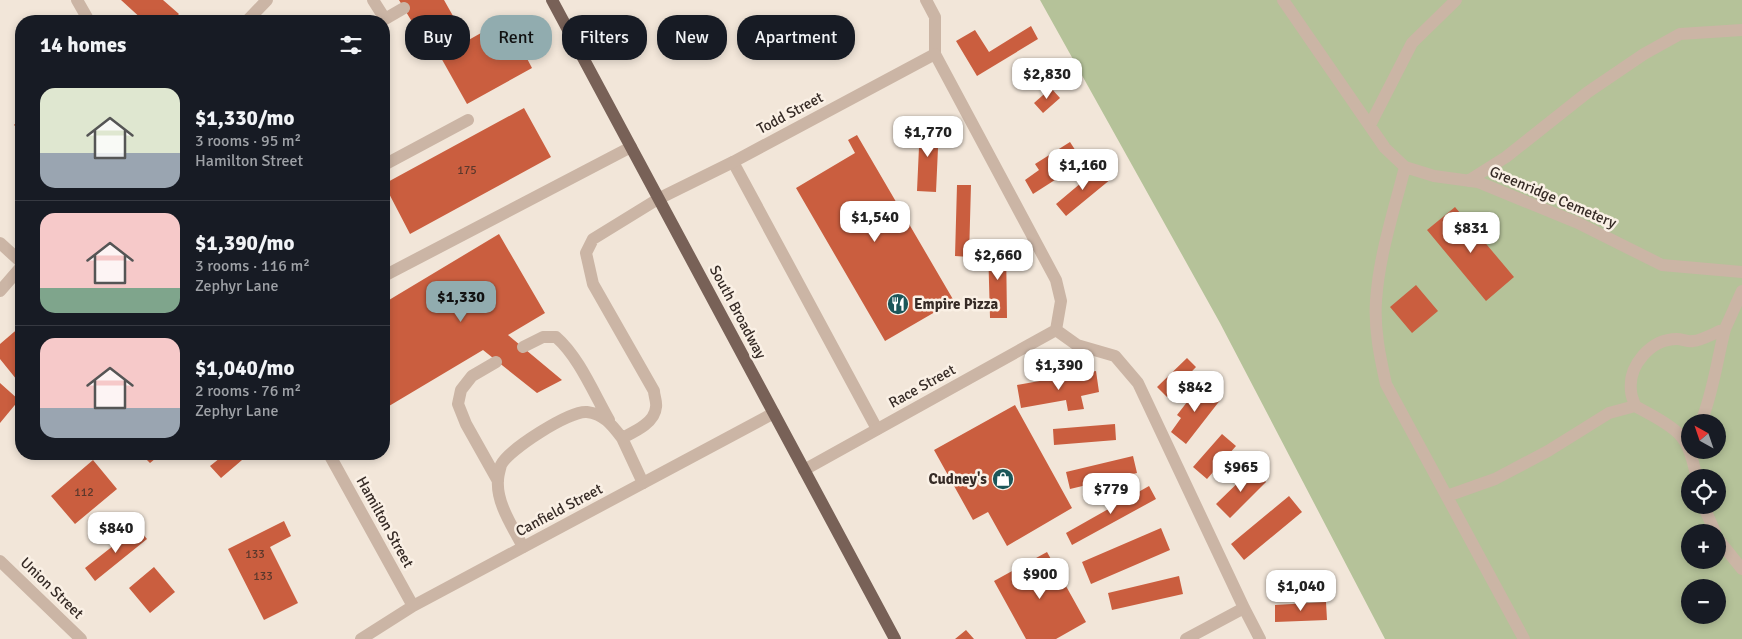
<!DOCTYPE html>
<html lang="en">
<head>
<meta charset="utf-8">
<style>
  :root { --surface:#171b24; --page:#242831; --text:#f1f3f6; --muted:#9ea1a6; --line:#363941; --accent:#91acaf }
  body { margin:0; font-family:Signika,sans-serif; background:var(--page); color:var(--text); height:100vh; display:flex; flex-direction:column; font-size:19px; white-space:nowrap }
  * { box-sizing:border-box; margin:0 }
  p { font-size:16px; color:var(--muted) }
  .icon { flex:none; width:28px; height:28px; fill:none; stroke:currentColor; stroke-width:2; stroke-linecap:round; stroke-linejoin:round }
  .map { position:relative; flex:1; overflow:hidden }
  .drawer { position:absolute; left:15px; top:15px; width:375px; height:445px; display:flex; flex-direction:column; background:var(--surface); border-radius:20px; box-shadow:0 2px 8px #0003 }
  .drawer>* { flex:none }
  .guide { position:absolute; left:405px; top:15px; width:475px; height:45px; display:flex; gap:10px }
  .needle { width:32px; rotate:320deg }
  .buttons { position:absolute; left:1681px; top:414px; display:grid; gap:10px }
  .buttons a { display:grid; place-items:center; width:45px; height:45px; border-radius:50%; background:var(--surface); box-shadow:0 2px 8px #0003; font-size:25px }
  .price { position:absolute; translate:-50% -42px; padding:0 11px; border-radius:10px; background:#fff; color:#222; font-size:16px; line-height:32px; filter:drop-shadow(0 1px 2px #0008) }
  .price::after { content:''; position:absolute; left:50%; top:30px; width:15px; height:11px; margin-left:-8px; background:inherit; clip-path:polygon(0 0,100% 0,50% 100%) }
  .price.on { background:var(--accent); color:#111 }
  ul { padding:0; list-style:none }
  li { display:flex; align-items:center; gap:15px; height:125px; padding:0 25px }
  li+li { border-top:1px solid var(--line) }
  li span { display:grid; place-items:center; flex:none; width:140px; height:100px; border-radius:15px; color:#555 }
  li>.icon { margin-inline-start:auto }
  span .icon { width:60px; height:60px; fill:#fffc; stroke-width:1 }
  li b { font-size:21px }
  h2 { display:flex; justify-content:space-between; align-items:center; height:60px; padding:0 25px; font-size:21px }
  .chip { padding:0 18px; border-radius:20px; background:var(--surface); box-shadow:0 2px 8px #0003; font-size:18px; line-height:45px }
  .chip.on { background:var(--accent); color:#111 }
  .map>svg:first-child { display:block }
  .green { fill:#b5c299; fill-rule:evenodd }
  .building { fill:#ca5e3f }
  .lines { fill:none; stroke-linecap:round; stroke-linejoin:round }
  .service { stroke:#cbb5a5; stroke-width:12 }
  .minor { stroke:#cbb5a5; stroke-width:12 }
  .tertiary { stroke:#cbb5a5; stroke-width:12 }
  .primary { stroke:#786157; stroke-width:12 }
  .labels { text-anchor:middle; stroke-width:5; stroke-linejoin:round; paint-order:stroke }
  .number-label { font-size:12px; fill:#5b382c }
  .street-label { font-size:15px; fill:#362b26; stroke:#faf0e5 }
  .poi-label { font-size:15px; font-weight:bold; fill:#362b26; stroke:#faf0e5; text-anchor:start }
</style>
</head>
<body>
<div class="map">
<svg width="1742" height="639" viewBox="0 0 1742 639">
  <rect width="100%" height="100%" fill="#f2e6d9"/>
  <path class="green" d="M 1040,0 L 1742,0 L 1742,639 L 1385,639 L 1220,323 ZM 1690,422 L 1718,422 L 1718,450 L 1690,450 ZM 1690,478 L 1718,478 L 1718,505 L 1690,505 ZM 1690,532 L 1718,532 L 1718,560 L 1690,560 ZM 1690,588 L 1718,588 L 1718,615 L 1690,615 Z"/>
  <path class="building" d="M 121,0 L 163,0 L 179,14 L 172,21 L 144,21 Z
    M 399,0 L 444,0 L 457,23 L 424,42 Z
    M 506,19 L 532,68 L 467,104 L 440,56 Z
    M 1031,26 L 1038,39 L 977,76 L 956,41 L 975,30 L 989,52 Z
    M 1051,88 L 1060,98 L 1043,113 L 1034,103 Z
    M 524,108 L 551,157 L 410,234 L 384,184 Z
    M 21,117 L 21,131 L 14,125 Z
    M 920,125 L 939,126 L 936,192 L 917,191 Z
    M 857,135 L 954,301 L 885,341 L 796,188 L 855,153 L 848,140 Z
    M 1070,142 L 1083,162 L 1033,194 L 1025,180 L 1039,170 L 1035,164 Z
    M 1100,167 L 1111,179 L 1066,216 L 1056,204 Z
    M 957,185 L 971,185 L 969,257 L 955,256 Z
    M 1455,207 L 1514,277 L 1486,301 L 1427,230 Z
    M 499,234 L 545,313 L 508,335 L 562,380 L 537,393 L 483,350 L 384,409 L 384,303 Z
    M 1006,245 L 1007,318 L 990,318 L 988,246 Z
    M 1416,285 L 1438,311 L 1412,333 L 1390,307 Z
    M 21,326 L 21,385 L 0,359 L 0,344 Z
    M 1187,358 L 1196,367 L 1167,397 L 1157,387 Z
    M 1096,371 L 1099,392 L 1081,396 L 1084,409 L 1068,411 L 1066,400 L 1021,408 L 1017,385 Z
    M 0,383 L 19,400 L 0,423 Z
    M 1201,384 L 1221,399 L 1186,444 L 1171,432 L 1181,418 L 1177,415 Z
    M 1015,405 L 1072,508 L 1007,546 L 988,512 L 973,520 L 934,450 Z
    M 1115,424 L 1116,440 L 1054,445 L 1053,429 Z
    M 1222,434 L 1236,446 L 1207,479 L 1193,467 Z
    M 141,454 L 161,454 L 150,463 Z
    M 225,454 L 249,454 L 221,478 L 210,466 Z
    M 1133,456 L 1137,473 L 1070,489 L 1066,472 Z
    M 93,460 L 117,489 L 75,524 L 51,496 Z
    M 1253,468 L 1266,482 L 1230,518 L 1216,504 Z
    M 1149,486 L 1156,499 L 1072,545 L 1066,533 Z
    M 1289,496 L 1302,512 L 1244,560 L 1231,544 Z
    M 284,521 L 291,536 L 270,547 L 298,603 L 264,620 L 228,549 Z
    M 137,527 L 147,539 L 95,581 L 85,568 Z
    M 1161,528 L 1170,550 L 1091,584 L 1082,562 Z
    M 1047,552 L 1086,622 L 1056,639 L 1026,639 L 994,581 Z
    M 154,567 L 175,592 L 150,613 L 129,588 Z
    M 1179,576 L 1183,594 L 1112,610 L 1108,593 Z
    M 1326,602 L 1327,620 L 1275,622 L 1275,605 Z
    M 966,630 L 974,639 L 955,639 Z"/>
  <g class="lines">
    <path class="service" d="M 373,0 L 385,19 L 404,8
      M 926,0 L 935,17 L 935,54
      M 1283,0 L 1385,148 L 1405,167 L 1434,176 L 1478,182 L 1578,223 L 1662,265 L 1742,272
      M 1370,125 L 1412,43 L 1456,0
      M 733,162 L 877,429
      M 384,165 L 468,120
      M 1405,167 C 1394,211 1379,255 1376,301 C 1374,329 1380,357 1386,384 L 1524,639
      M 1468,181 L 1506,157 L 1588,92 L 1644,54 L 1680,34 L 1742,30
      M 0,243 L 21,262
      M 384,276 L 631,147
      M 1725,329 L 1742,291
      M 523,347 L 543,337 L 556,337 C 579,357 594,394 609,420
      M 496,362 L 472,376 L 461,390 L 458,404 L 466,424 L 498,481
      M 1697,478 C 1693,463 1690,445 1679,434 C 1667,422 1649,414 1635,406 C 1634,401 1631,396 1631,391 C 1628,365 1651,339 1677,339 C 1682,339 1688,342 1693,341 C 1701,341 1716,332 1725,329 C 1717,360 1713,393 1701,422
      M 643,483 L 622,438 C 634,432 655,423 656,407 C 657,402 654,396 654,391 L 593,284 L 586,253 L 593,239 L 658,199
      M 1447,496 L 1495,479 L 1548,451 L 1609,413 L 1635,406
      M 1703,505 L 1715,532
      M 1718,539 L 1742,569
      M 523,547 C 513,527 496,503 498,480 C 498,476 500,469 501,465 C 508,450 570,410 587,412 C 604,414 612,425 622,438"/>
    <path class="minor" d="M 77,0 L 89,21
      M 658,199 L 733,162 L 935,54 L 1056,280 L 1061,301 L 1056,330
      M 1056,330 L 1077,345 L 1115,356 L 1138,383 L 1244,608 L 1260,639
      M 329,454 L 413,606
      M 804,470 L 1056,330
      M 0,561 L 81,639
      M 361,639 L 413,606 L 774,413
      M 1186,639 L 1244,608"/>
    <path class="tertiary" d="M 247,21 L 267,0
      M 0,291 L 21,267"/>
    <path class="primary" d="M 552,0 L 895,639"/>
  </g>
  <defs>
    <g id="restaurant-disc" transform="scale(1.125)"><circle r="9.5" fill="#1b5659" stroke="#faf0e5"/><path d="M-5-6h1v4h1v-4h1v4h1v-4h1v5L-1.5 .5V6h-2V.5L-5-1ZM5-6V6H3V1.5H1.5Q1.5-4 5-6Z" fill="#fff"/></g>
    <g id="shop-disc" transform="scale(1.125)"><circle r="9.5" fill="#1b5659" stroke="#faf0e5"/><path d="M-5-2.5h2.3a2.7 3.5 0 0 1 5.4 0H5L5.5 6h-11ZM-1.5-2.5h3a1.5 2.3 0 0 0-3 0Z" fill="#fff"/></g>
  </defs>
  <g fill-rule="evenodd">
    <use href="#restaurant-disc" x="898" y="304"/>
    <use href="#shop-disc" x="1003" y="479"/>
  </g>
  <g class="labels">
    <g class="number-label">
      <text x="467" y="174">175</text>
      <text x="84" y="496">112</text>
      <text x="255" y="558">133</text>
      <text x="263" y="580">133</text>
    </g>
    <g class="street-label">
      <text transform="translate(790 113) rotate(-28)" y="5">Todd Street</text>
      <text transform="translate(1553 197) rotate(23)" y="5">Greenridge Cemetery</text>
      <text transform="translate(738 312) rotate(62)" y="5">South Broadway</text>
      <text transform="translate(922 386) rotate(-29)" y="5">Race Street</text>
      <text transform="translate(559 510) rotate(-28)" y="5">Canfield Street</text>
      <text transform="translate(385 522) rotate(61)" y="5">Hamilton Street</text>
      <text transform="translate(52 588) rotate(44)" y="5">Union Street</text>
    </g>
    <g class="poi-label">
      <text x="914" y="309">Empire Pizza</text>
      <text x="987" y="484" text-anchor="end">Cudney's</text>
    </g>
  </g>
</svg>
<div class="buttons">
<a><svg class="needle" viewBox="-14 -14 28 28"><path d="M0-13l5 13h-10z" fill="#e53935"/><path d="M0 13l5-13h-10z" fill="#9ea1a6"/></svg></a>
<a><svg class="icon" aria-label="locate" viewBox="0 0 24 24"><circle cx="12" cy="12" r="6"/><path d="M12 2v4M12 18v4M2 12h4M18 12h4"/></svg></a>
<a>+</a>
<a>−</a>
</div>
<b class="price" style="left:1047px;top:100px">$2,830</b>
<b class="price" style="left:928px;top:158px">$1,770</b>
<b class="price" style="left:1083px;top:191px">$1,160</b>
<b class="price" style="left:875px;top:243px">$1,540</b>
<b class="price" style="left:1471px;top:254px">$831</b>
<b class="price" style="left:998px;top:281px">$2,660</b>
<b class="price on" style="left:461px;top:323px">$1,330</b>
<b class="price" style="left:1059px;top:391px">$1,390</b>
<b class="price" style="left:1195px;top:413px">$842</b>
<b class="price" style="left:1241px;top:493px">$965</b>
<b class="price" style="left:1111px;top:515px">$779</b>
<b class="price" style="left:116px;top:554px">$840</b>
<b class="price" style="left:1040px;top:600px">$900</b>
<b class="price" style="left:1301px;top:612px">$1,040</b>
<div class="guide">
<a class="chip">Buy</a>
<a class="chip on">Rent</a>
<a class="chip">Filters</a>
<a class="chip">New</a>
<a class="chip">Apartment</a>
</div>
<section class="drawer">
<h2>14 homes<svg class="icon" aria-label="filters" viewBox="0 0 24 24"><path d="M4 7h16M4 17h16"/><circle cx="9" cy="7" r="2"/><circle cx="15" cy="17" r="2"/></svg></h2>
<ul>
<li><span style="background:linear-gradient(#dfe7d0 65%,#9aa5b1 0)"><svg class="icon" aria-label="home" viewBox="0 0 24 24"><path d="M3 11l9-7 9 7M6 9v11h12V9"/></svg></span><div><b>$1,330/mo</b><p>3 rooms · 95 m²</p><p>Hamilton Street</p></div></li>
<li><span style="background:linear-gradient(#f6c9c9 75%,#7fa58c 0)"><svg class="icon" aria-label="home" viewBox="0 0 24 24"><path d="M3 11l9-7 9 7M6 9v11h12V9"/></svg></span><div><b>$1,390/mo</b><p>3 rooms · 116 m²</p><p>Zephyr Lane</p></div></li>
<li><span style="background:linear-gradient(#f6c9c9 70%,#9aa5b1 0)"><svg class="icon" aria-label="home" viewBox="0 0 24 24"><path d="M3 11l9-7 9 7M6 9v11h12V9"/></svg></span><div><b>$1,040/mo</b><p>2 rooms · 76 m²</p><p>Zephyr Lane</p></div></li>
</ul>
</section>
</div>
</body>
</html>
